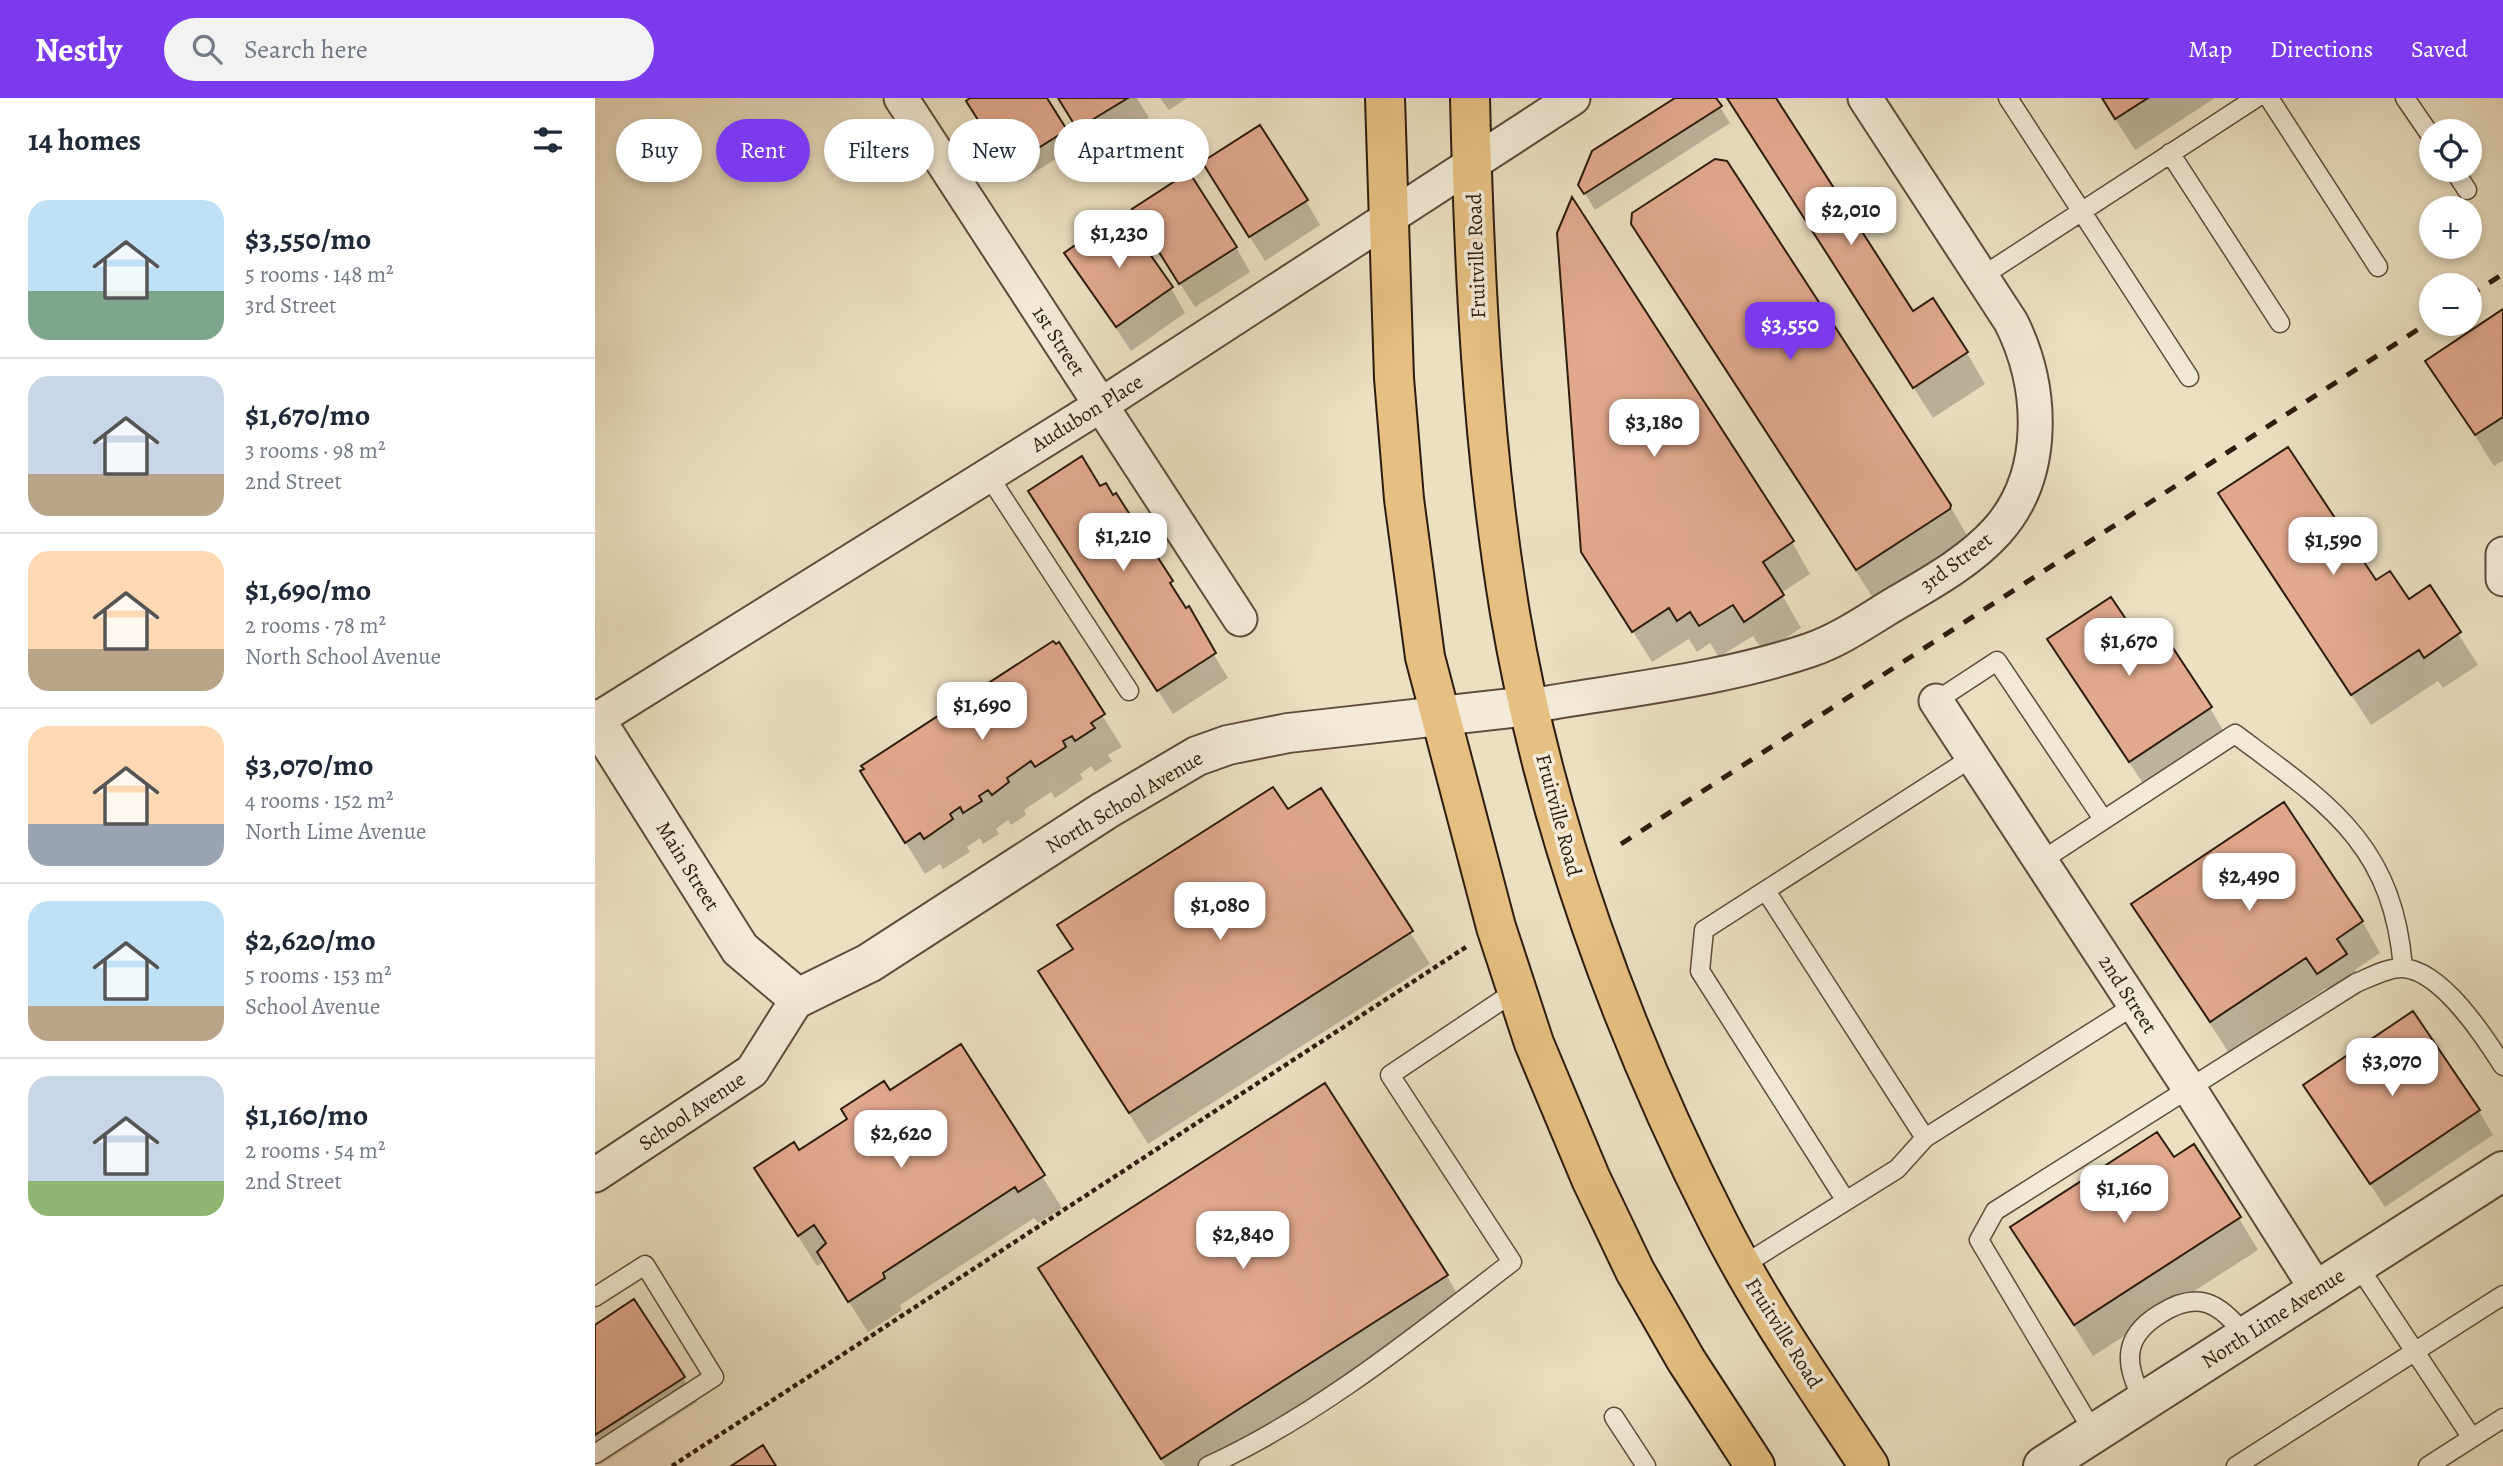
<!DOCTYPE html>
<html lang="en">
<head>
<meta charset="utf-8">
<style>
  :root { --surface:#fff; --page:#f2f2f3; --text:#1f2937; --muted:#747a83; --line:#e0e1e3; --accent:#7c3aed }
  body { margin:0; font-family:Alegreya,serif; background:var(--page); color:var(--text); height:100vh; display:flex; flex-direction:column; font-size:26px; white-space:nowrap }
  * { box-sizing:border-box; margin:0 }
  p { font-size:23px; color:var(--muted) }
  .icon { flex:none; width:38px; height:38px; fill:none; stroke:currentColor; stroke-width:2; stroke-linecap:round; stroke-linejoin:round }
  .map { position:relative; flex:1; overflow:hidden }
  .panel { display:flex; flex-direction:column; background:var(--surface); width:595px }
  .panel>* { flex:none }
  .top-card { position:absolute; left:21px; top:21px; width:665px; height:63px; display:flex; gap:14px }
  .buttons { position:absolute; left:1824px; top:21px; display:grid; gap:14px }
  .buttons a { display:grid; place-items:center; width:63px; height:63px; border-radius:50%; background:var(--surface); box-shadow:0 4px 10px #0003; font-size:35px }
  .price { position:absolute; translate:-50% -60px; padding:0 16px; border-radius:14px; background:#fff; color:#222; font-size:23px; line-height:46px; filter:drop-shadow(0 2px 4px #0008) }
  .price::after { content:''; position:absolute; left:50%; top:42px; width:21px; height:16px; margin-left:-10px; background:inherit; clip-path:polygon(0 0,100% 0,50% 100%) }
  .price.active { background:var(--accent); color:#fff }
  ul { padding:0; list-style:none }
  li { display:flex; align-items:center; gap:21px; height:175px; padding:0 28px }
  li+li { border-top:2px solid var(--line) }
  li span { display:grid; place-items:center; flex:none; width:196px; height:140px; border-radius:21px; color:#555 }
  li>.icon { margin-inline-start:auto }
  span .icon { width:84px; height:84px; fill:#fffc; stroke-width:1 }
  li b { font-size:30px }
  h2 { display:flex; justify-content:space-between; align-items:center; height:84px; padding:0 28px; font-size:30px }
  .tag { padding:0 24px; border-radius:32px; background:var(--surface); box-shadow:0 4px 10px #0003; font-size:24px; line-height:63px }
  .tag.active { background:var(--accent); color:#fff }
  header { display:flex; align-items:center; gap:42px; box-sizing:border-box; height:98px; padding:0 35px; background:var(--accent); color:#fff }
  header strong { font-size:33px }
  nav { display:flex; gap:38px; margin-inline-start:auto; font-size:24px }
  .search { width:490px; height:63px; background:var(--page); display:flex; align-items:center; gap:18px; box-sizing:border-box; padding:0 24px; border-radius:38px; color:var(--muted); font-size:26px }
  main { display:flex; flex:1; min-height:0 }
  .map>svg:first-child { display:block }
  .shadow { fill:#0003 }
  .building { fill:#e3a98f; stroke:#2d1c0d; stroke-width:2 }
  .lines { fill:none; stroke-linecap:round; stroke-linejoin:round }
  .service-casing { stroke:#5d4d3a; stroke-width:21 }
  .minor-casing { stroke:#5d4d3a; stroke-width:37 }
  .tertiary-casing { stroke:#5d4d3a; stroke-width:42 }
  .primary-casing { stroke:#2d1c0d; stroke-width:42 }
  .path { stroke:#2d1c0d; stroke-width:4.5; stroke-dasharray:5 3.5; stroke-linecap:butt }
  .service { stroke:#f3ebd8; stroke-width:18 }
  .minor { stroke:#f3ebd8; stroke-width:33 }
  .tertiary { stroke:#f3ebd8; stroke-width:38 }
  .primary { stroke:#e6c082; stroke-width:38 }
  .rail { stroke:#2d1c0d; stroke-width:5; stroke-dasharray:12 12; stroke-linecap:butt }
  .labels { text-anchor:middle; stroke-width:7; stroke-linejoin:round; paint-order:stroke }
  .street-label { font-size:21px; fill:#2d1c0d; stroke:#f3ebd8 }
</style>
</head>
<body>
<header>
<strong>Nestly</strong>
<div class="search"><svg class="icon" aria-label="search" viewBox="0 0 24 24"><circle cx="10" cy="10" r="6"/><path d="M15 15l6 6"/></svg>Search here</div>
<nav><a>Map</a><a>Directions</a><a>Saved</a></nav>
</header>
<main>
<section class="panel">
<h2>14 homes<svg class="icon" aria-label="filters" viewBox="0 0 24 24"><path d="M4 7h16M4 17h16"/><circle cx="9" cy="7" r="2"/><circle cx="15" cy="17" r="2"/></svg></h2>
<ul>
<li><span style="background:linear-gradient(#bfe0f5 65%,#7fa58c 0)"><svg class="icon" aria-label="home" viewBox="0 0 24 24"><path d="M3 11l9-7 9 7M6 9v11h12V9"/></svg></span><div><b>$3,550/mo</b><p>5 rooms · 148 m²</p><p>3rd Street</p></div></li>
<li><span style="background:linear-gradient(#c9d6e8 70%,#b9a48a 0)"><svg class="icon" aria-label="home" viewBox="0 0 24 24"><path d="M3 11l9-7 9 7M6 9v11h12V9"/></svg></span><div><b>$1,670/mo</b><p>3 rooms · 98 m²</p><p>2nd Street</p></div></li>
<li><span style="background:linear-gradient(#ffd9b3 70%,#b9a48a 0)"><svg class="icon" aria-label="home" viewBox="0 0 24 24"><path d="M3 11l9-7 9 7M6 9v11h12V9"/></svg></span><div><b>$1,690/mo</b><p>2 rooms · 78 m²</p><p>North School Avenue</p></div></li>
<li><span style="background:linear-gradient(#ffd9b3 70%,#9aa5b1 0)"><svg class="icon" aria-label="home" viewBox="0 0 24 24"><path d="M3 11l9-7 9 7M6 9v11h12V9"/></svg></span><div><b>$3,070/mo</b><p>4 rooms · 152 m²</p><p>North Lime Avenue</p></div></li>
<li><span style="background:linear-gradient(#bfe0f5 75%,#b9a48a 0)"><svg class="icon" aria-label="home" viewBox="0 0 24 24"><path d="M3 11l9-7 9 7M6 9v11h12V9"/></svg></span><div><b>$2,620/mo</b><p>5 rooms · 153 m²</p><p>School Avenue</p></div></li>
<li><span style="background:linear-gradient(#c9d6e8 75%,#8fb573 0)"><svg class="icon" aria-label="home" viewBox="0 0 24 24"><path d="M3 11l9-7 9 7M6 9v11h12V9"/></svg></span><div><b>$1,160/mo</b><p>2 rooms · 54 m²</p><p>2nd Street</p></div></li>
</ul>
</section>
<div class="map">
<svg width="1908" height="1368" viewBox="0 0 1908 1368">
  <rect width="100%" height="100%" fill="#ece0c3"/>
  <filter id="stains"><feTurbulence type="fractalNoise" baseFrequency=".00286" numOctaves="4"/><feColorMatrix values="0 0 0 0 .2 0 0 0 0 .09 0 0 0 0 .02 0 0 0 .5 -.17"/></filter>
  <radialGradient id="worn" r=".72"><stop offset=".6" stop-color="#630" stop-opacity="0"/><stop offset="1" stop-color="#630" stop-opacity=".3"/></radialGradient>
  <path class="shadow" d="M 379,0 L 450,0 L 480,49 L 424,84 L 383,19 Z
    M 464,0 L 542,0 L 554,20 L 497,55 Z
    M 565,0 L 592,0 L 574,12 Z
    M 1084,0 L 1119,0 L 1135,25 L 1000,112 L 985,87 Z
    M 1133,0 L 1179,0 L 1317,215 L 1372,255 L 1390,286 L 1338,320 Z
    M 1507,0 L 1620,0 L 1540,52 Z
    M 623,89 L 711,103 L 725,127 L 670,163 Z
    M 1037,125 L 1355,408 L 1374,441 L 1280,503 Z
    M 553,136 L 641,149 L 655,174 L 600,209 Z
    M 471,155 L 576,190 L 590,215 L 536,253 Z
    M 1908,214 L 1908,363 L 1899,368 L 1833,263 Z
    M 504,390 L 540,427 L 633,580 L 578,616 L 435,394 Z
    M 1625,395 L 1814,504 L 1834,490 L 1883,567 L 1848,590 L 1843,583 L 1776,627 Z
    M 1197,444 L 1215,476 L 1186,495 L 1206,530 L 1169,554 L 1158,538 L 1124,559 L 1115,545 L 1102,554 L 1094,541 L 1057,564 L 988,454 Z
    M 1454,542 L 1544,544 L 1615,610 L 1629,634 L 1549,687 Z
    M 463,547 L 527,649 L 513,657 L 517,663 L 500,674 L 496,668 L 485,676 L 488,681 L 460,700 L 456,694 L 429,712 L 431,717 L 416,727 L 413,722 L 401,731 L 404,736 L 388,746 L 385,740 L 372,749 L 375,754 L 348,771 L 345,766 L 330,776 L 267,674 Z
    M 726,692 L 835,866 L 553,1046 L 445,874 Z
    M 1538,807 L 1767,823 L 1785,855 L 1760,872 L 1769,888 L 1741,907 L 1731,890 L 1634,955 Z
    M 366,949 L 467,1110 L 443,1125 L 439,1120 L 305,1207 L 307,1212 L 273,1234 L 229,1164 L 222,1168 L 180,1102 L 204,1054 Z
    M 1710,988 L 1884,1013 L 1898,1037 L 1790,1109 Z
    M 1578,1061 L 1644,1120 L 1663,1152 L 1498,1258 L 1417,1130 Z
    M 445,1171 L 852,1178 L 870,1209 L 623,1368 L 570,1368 Z
    M 0,1229 L 88,1280 L 102,1304 L 5,1367 L 0,1359 Z"/>
  <path class="building" d="M 375,0 L 452,0 L 472,32 L 413,69 L 371,3 Z
    M 463,0 L 533,0 L 482,31 Z
    M 1080,0 L 1121,0 L 1127,8 L 989,96 L 983,87 L 997,53 Z
    M 1132,0 L 1181,0 L 1318,213 L 1338,200 L 1373,254 L 1318,290 Z
    M 1507,0 L 1553,0 L 1520,21 Z
    M 665,27 L 713,102 L 654,139 L 607,64 Z
    M 1120,61 L 1132,63 L 1356,407 L 1355,411 L 1261,472 L 1036,126 L 1037,115 Z
    M 594,74 L 642,149 L 584,186 L 537,111 Z
    M 977,99 L 1199,443 L 1168,464 L 1189,497 L 1149,524 L 1138,507 L 1104,528 L 1095,514 L 1082,523 L 1074,510 L 1037,534 L 986,454 L 962,135 Z
    M 526,115 L 578,189 L 521,229 L 469,155 Z
    M 1908,211 L 1908,319 L 1880,337 L 1830,263 Z
    M 1693,349 L 1781,482 L 1795,473 L 1814,501 L 1835,487 L 1866,534 L 1829,560 L 1824,552 L 1756,597 L 1623,395 Z
    M 487,358 L 505,388 L 511,385 L 518,397 L 521,395 L 541,426 L 538,429 L 555,453 L 558,452 L 578,483 L 575,485 L 591,510 L 594,508 L 621,555 L 562,593 L 433,393 Z
    M 1516,499 L 1545,542 L 1564,529 L 1617,609 L 1534,664 L 1452,541 Z
    M 458,543 L 461,546 L 464,544 L 510,616 L 496,625 L 500,630 L 480,643 L 477,638 L 468,643 L 471,649 L 440,669 L 436,663 L 412,680 L 414,684 L 397,697 L 393,692 L 384,698 L 387,703 L 368,715 L 365,709 L 355,716 L 358,721 L 329,741 L 325,735 L 310,745 L 265,673 L 269,671 L 266,668 Z
    M 678,689 L 693,711 L 726,690 L 818,833 L 534,1015 L 443,873 L 478,851 L 462,827 Z
    M 1689,704 L 1768,823 L 1742,841 L 1752,856 L 1722,876 L 1711,860 L 1615,924 L 1536,806 Z
    M 1818,913 L 1885,1012 L 1775,1086 L 1708,987 Z
    M 366,946 L 450,1077 L 423,1094 L 420,1089 L 288,1175 L 290,1180 L 253,1204 L 222,1154 L 231,1145 L 219,1127 L 203,1138 L 159,1070 L 199,1044 L 204,1052 L 252,1021 L 246,1011 L 289,983 L 295,992 Z
    M 730,985 L 853,1177 L 566,1361 L 443,1170 Z
    M 1562,1034 L 1579,1059 L 1599,1046 L 1646,1119 L 1479,1227 L 1415,1129 Z
    M 39,1201 L 90,1279 L 0,1337 L 0,1227 Z
    M 168,1347 L 181,1368 L 136,1368 Z"/>
  <g class="lines">
    <g class="service-casing">
      <path id="service" d="M 1413,0 L 1594,279
        M 1674,0 L 1783,169
        M 1810,0 L 1836,38
        M 1575,55 L 1685,225
        M 1859,72 L 1872,92
        M 1386,179 L 1661,0
        M 393,377 L 534,593
        M 1341,603 L 1402,563 L 1508,721
        M 1446,763 L 1640,636 C 1732,705 1798,745 1808,870
        M 1171,793 L 1330,1040
        M 1251,1103 L 1105,873 L 1109,832 L 1378,659
        M 1762,1166 L 1877,1340
        M 1147,1168 L 1302,1071 L 1330,1040 L 1540,907
        M 0,1199 L 50,1167 L 119,1279 L 0,1356
        M 1549,1303 C 1529,1267 1527,1239 1565,1216 C 1602,1192 1625,1204 1650,1238
        M 1019,1319 L 1051,1368
        M 1499,1335 L 1384,1142 L 1400,1113 L 1761,885 C 1774,880 1793,869 1808,870 C 1847,873 1889,938 1908,968
        M 613,1368 C 721,1319 823,1236 917,1164 L 795,977 L 922,892
        M 1641,1368 L 1908,1197
        M 1833,1368 L 1908,1320"/>
    </g>
    <g class="minor-casing">
      <path id="minor" d="M 306,0 L 645,521
        M 1908,456 L 1908,481
        M 1341,603 L 1594,990 L 1722,1192
        M 935,608 C 1026,592 1127,582 1215,552 C 1247,541 1274,521 1303,504 C 1337,484 1375,463 1402,433 C 1453,376 1448,288 1416,224 L 1270,0
        M 1,622 L 506,307 L 978,0
        M 0,1077 L 157,973 L 203,900"/>
    </g>
    <g class="tertiary-casing">
      <path id="tertiary" d="M 0,621 L 145,851 L 203,900 L 274,865 L 509,713 L 602,658 L 633,647 L 693,635 L 935,608
        M 1448,1368 L 1908,1073"/>
    </g>
    <g class="primary-casing">
      <path id="primary" d="M 790,0 L 799,280 L 809,401 L 830,559 L 901,829 L 939,945 L 996,1081 L 1040,1173 L 1091,1262 L 1160,1368
        M 875,0 C 879,172 887,345 915,515 C 951,727 1027,936 1124,1126 C 1167,1211 1222,1289 1274,1368"/>
    </g>
    <path class="path" d="M 77,1368 L 871,849"/>
    <use href="#service" class="service"/>
    <use href="#minor" class="minor"/>
    <use href="#tertiary" class="tertiary"/>
    <use href="#primary" class="primary"/>
    <path class="rail" d="M 1874,198 L 1908,176
      M 1026,746 L 1836,223"/>
  </g>
  <g class="labels">
    <g class="street-label">
      <text transform="translate(881 158) rotate(-92)" y="7">Fruitville Road</text>
      <text transform="translate(464 243) rotate(57)" y="7">1st Street</text>
      <text transform="translate(492 315) rotate(-32)" y="7">Audubon Place</text>
      <text transform="translate(1361 464) rotate(-37)" y="7">3rd Street</text>
      <text transform="translate(529 704) rotate(-31)" y="7">North School Avenue</text>
      <text transform="translate(964 717) rotate(75)" y="7">Fruitville Road</text>
      <text transform="translate(93 768) rotate(58)" y="7">Main Street</text>
      <text transform="translate(1533 896) rotate(57)" y="7">2nd Street</text>
      <text transform="translate(97 1013) rotate(-34)" y="7">School Avenue</text>
      <text transform="translate(1678 1220) rotate(-33)" y="7">North Lime Avenue</text>
      <text transform="translate(1189 1235) rotate(58)" y="7">Fruitville Road</text>
    </g>
  </g>
  <rect width="100%" height="100%" filter="url(#stains)"/>
  <rect width="100%" height="100%" fill="url(#worn)"/>
</svg>
<div class="buttons">
<a><svg class="icon" aria-label="locate" viewBox="0 0 24 24"><circle cx="12" cy="12" r="6"/><path d="M12 2v4M12 18v4M2 12h4M18 12h4"/></svg></a>
<a>+</a>
<a>−</a>
</div>
<b class="price" style="left:1256px;top:149px">$2,010</b>
<b class="price" style="left:524px;top:172px">$1,230</b>
<b class="price active" style="left:1195px;top:264px">$3,550</b>
<b class="price" style="left:1059px;top:361px">$3,180</b>
<b class="price" style="left:528px;top:475px">$1,210</b>
<b class="price" style="left:1738px;top:479px">$1,590</b>
<b class="price" style="left:1534px;top:580px">$1,670</b>
<b class="price" style="left:387px;top:644px">$1,690</b>
<b class="price" style="left:1654px;top:815px">$2,490</b>
<b class="price" style="left:625px;top:844px">$1,080</b>
<b class="price" style="left:1797px;top:1000px">$3,070</b>
<b class="price" style="left:306px;top:1072px">$2,620</b>
<b class="price" style="left:1529px;top:1127px">$1,160</b>
<b class="price" style="left:648px;top:1173px">$2,840</b>
<div class="top-card">
<a class="tag">Buy</a>
<a class="tag active">Rent</a>
<a class="tag">Filters</a>
<a class="tag">New</a>
<a class="tag">Apartment</a>
</div>
</div>
</main>
</body>
</html>
